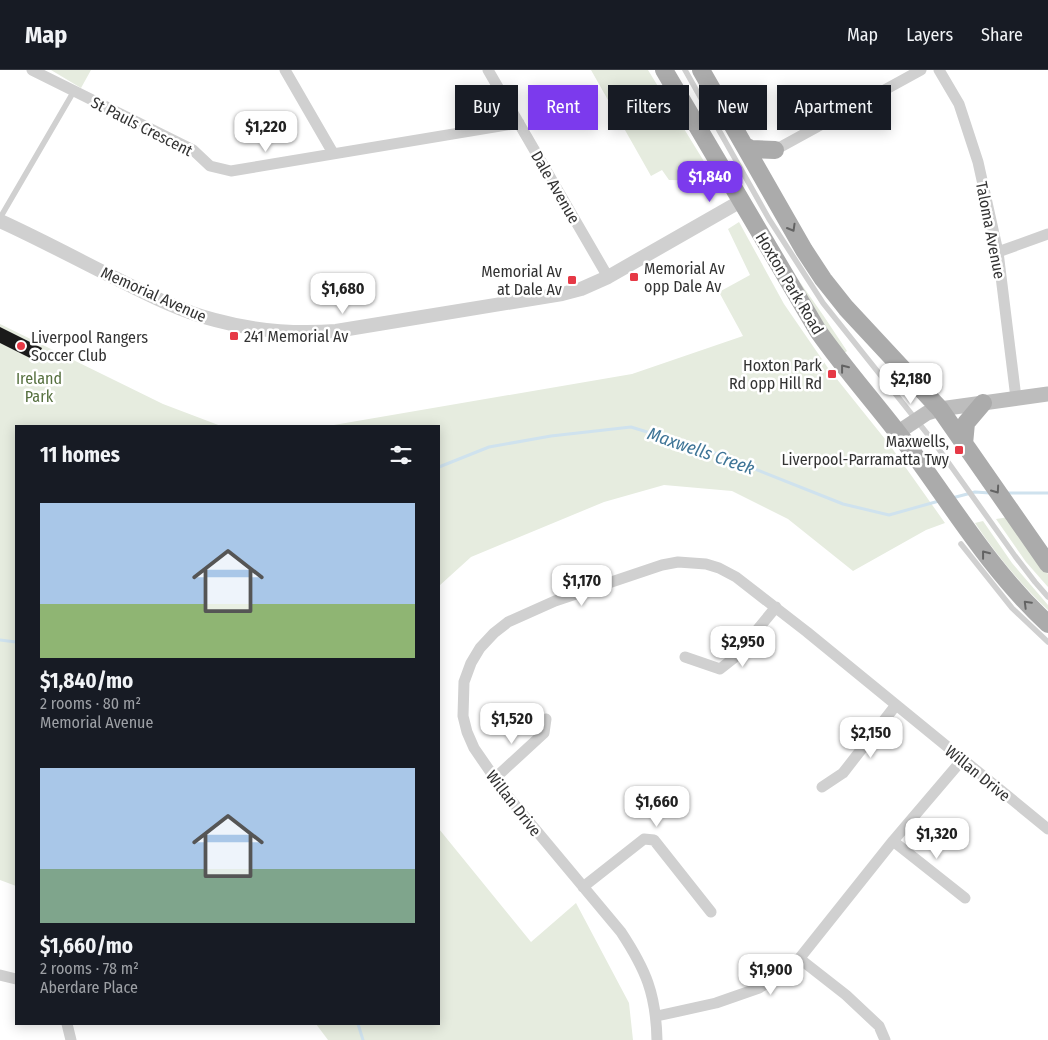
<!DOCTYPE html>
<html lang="en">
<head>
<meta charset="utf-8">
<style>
  :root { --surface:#171b24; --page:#20242c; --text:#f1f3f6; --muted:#9ea1a6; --line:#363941; --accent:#7c3aed }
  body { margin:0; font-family:"Fira Sans Condensed",sans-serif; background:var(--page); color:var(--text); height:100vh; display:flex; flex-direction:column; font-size:19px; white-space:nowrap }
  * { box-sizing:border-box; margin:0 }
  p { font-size:16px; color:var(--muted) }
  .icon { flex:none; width:28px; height:28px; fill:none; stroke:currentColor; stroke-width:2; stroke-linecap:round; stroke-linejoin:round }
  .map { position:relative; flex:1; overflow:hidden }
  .drawer { position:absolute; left:15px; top:355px; width:425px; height:600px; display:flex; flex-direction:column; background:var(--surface); border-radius:0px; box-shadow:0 2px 12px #0003 }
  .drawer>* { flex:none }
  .guide { position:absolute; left:455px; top:15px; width:475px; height:45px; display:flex; gap:10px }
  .price { position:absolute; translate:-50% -42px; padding:0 11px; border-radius:10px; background:#fff; color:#222; font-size:16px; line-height:32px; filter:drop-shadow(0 1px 2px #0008) }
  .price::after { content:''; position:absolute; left:50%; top:30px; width:15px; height:11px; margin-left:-8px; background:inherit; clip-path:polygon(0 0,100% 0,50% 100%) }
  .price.on { background:var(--accent); color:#fff }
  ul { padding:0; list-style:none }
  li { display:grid; align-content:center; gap:10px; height:265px; padding:0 25px }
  li span { display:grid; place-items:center; height:155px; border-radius:0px; color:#555 }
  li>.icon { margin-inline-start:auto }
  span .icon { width:90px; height:90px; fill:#fffc; stroke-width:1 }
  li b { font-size:21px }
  h2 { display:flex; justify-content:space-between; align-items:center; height:60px; padding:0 25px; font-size:21px }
  .chip { padding:0 18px; border-radius:0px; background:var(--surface); box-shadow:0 2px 12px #0003; font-size:18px; line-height:45px }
  .chip.on { background:var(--accent); color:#fff }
  header { display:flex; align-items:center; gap:30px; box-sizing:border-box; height:70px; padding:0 25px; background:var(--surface); border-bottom:1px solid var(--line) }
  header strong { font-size:24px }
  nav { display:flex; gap:28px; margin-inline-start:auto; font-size:18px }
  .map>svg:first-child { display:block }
  .green { fill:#e6ecdf }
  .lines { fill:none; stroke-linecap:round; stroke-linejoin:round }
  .stream { stroke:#cfe2ee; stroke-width:3 }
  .building { fill:#1a1a1a }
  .service { stroke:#d0d0d0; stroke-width:5.5 }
  .minor { stroke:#d0d0d0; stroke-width:11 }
  .tertiary { stroke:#d0d0d0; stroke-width:14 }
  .secondary { stroke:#bdbdbd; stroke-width:15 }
  .primary { stroke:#ababab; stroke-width:18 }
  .oneway { stroke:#636363 }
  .poi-dot { fill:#e63946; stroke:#fff; stroke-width:2 }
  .labels { text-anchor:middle; stroke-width:5; stroke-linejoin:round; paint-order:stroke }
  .street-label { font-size:16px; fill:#333; stroke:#fff }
  .poi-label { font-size:16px; fill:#333; stroke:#fff; text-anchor:start }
  .park-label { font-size:16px; fill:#56703f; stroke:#fff }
  .water-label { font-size:18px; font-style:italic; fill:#3f7597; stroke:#fff }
</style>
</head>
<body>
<header>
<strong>Map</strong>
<nav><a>Map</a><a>Layers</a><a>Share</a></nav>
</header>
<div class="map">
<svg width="1048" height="970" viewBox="0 0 1048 970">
  <rect width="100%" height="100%" fill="#fff"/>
  <path class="green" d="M 51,0 L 91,0 L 81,18 Z
    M 591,0 L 648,0 L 716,111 L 669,110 L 662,100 L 651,106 Z
    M 739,152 L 784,234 L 828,298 L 889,374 L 945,453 L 926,460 L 853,501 L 788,449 L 732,421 L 664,415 L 604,432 L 471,487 L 439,516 L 439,356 L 328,356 L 632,304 L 743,266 L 719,222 L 750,205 L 728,159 Z
    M 797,208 L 823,245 L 847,281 L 842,285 Z
    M 0,254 L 163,334 L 221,356 L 16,356 L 16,816 L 0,810 Z
    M 1009,447 L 1048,504 L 1048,517 L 1026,492 L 996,449 Z
    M 983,451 L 1012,493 L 1048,535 L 1048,540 C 1020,514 996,484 975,453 Z
    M 439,759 L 531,872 L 576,833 L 629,933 L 633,970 L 328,970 L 316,954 L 439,954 Z"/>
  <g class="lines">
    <path class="stream" d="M 439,397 L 489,377 L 551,366 L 631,357 L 712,382 L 843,434 L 889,445 L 939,431
      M 1006,423 L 1048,423
      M 952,428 L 975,422 L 990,423
      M 0,570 L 16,572
      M 358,954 L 363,970"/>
  </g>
  <path class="building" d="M 0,257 L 42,278 L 36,291 L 0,273 Z"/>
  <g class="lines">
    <path class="service" d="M 685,0 L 769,149 L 823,233 L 933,371 L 1015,486 L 1035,512 L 1048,527
      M 0,148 L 74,21
      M 961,474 L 1012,538 L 1048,572"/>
    <path class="minor" d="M 32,0 L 193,80 L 210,96 L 231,101 L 519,53
      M 285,0 L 333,83
      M 488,0 L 608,207
      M 939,0 L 959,34 L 978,92 L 998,182 L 1016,328
      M 775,80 L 921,0
      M 998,182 L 1048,164
      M 685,587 L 720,599 L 734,588 L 776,537
      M 494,709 L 544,663 L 546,649
      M 822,717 L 843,703 L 896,635
      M 893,771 L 965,828
      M 583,817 L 644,769 L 654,770 L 711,842
      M 800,889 L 846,925 L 879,956 L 885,970
      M 0,905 L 16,909
      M 657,946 L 716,933 L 759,918 L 791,899 L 893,771 L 962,690
      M 67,954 L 71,970
      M 657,970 C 656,924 646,900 621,862 L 505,723 L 474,678 L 467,662 L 463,646 L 464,612 L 471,593 L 480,578 L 494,563 L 508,552 L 555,531 L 662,495 L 678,492 L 706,494 L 719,498 L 736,507 L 807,562 L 1048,759"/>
    <path class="tertiary" d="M 0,151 C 42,170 82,192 123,212 C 153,227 183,242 215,250 C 255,261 295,264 336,261 L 562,224 L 581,219 L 608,207 L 741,131"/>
    <path class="secondary" d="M 897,363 L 927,343 L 940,339 L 1048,324"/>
    <path class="primary" d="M 664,0 L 818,261 C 849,305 885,344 916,387 C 958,445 995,505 1048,554
      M 701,0 L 804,180 L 823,209 L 846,238 L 940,339 L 1048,494
      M 745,76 L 751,79 L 775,80
      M 964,374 L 966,353 L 983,333"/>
  </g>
  <defs><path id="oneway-chevron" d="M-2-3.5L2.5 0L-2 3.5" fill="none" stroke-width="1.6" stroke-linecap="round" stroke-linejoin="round" transform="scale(1.25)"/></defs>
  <g class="oneway">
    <use href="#oneway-chevron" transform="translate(792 158) rotate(60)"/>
    <use href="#oneway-chevron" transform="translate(844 298) rotate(-128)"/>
    <use href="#oneway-chevron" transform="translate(996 420) rotate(55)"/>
    <use href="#oneway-chevron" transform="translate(985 484) rotate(-128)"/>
    <use href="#oneway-chevron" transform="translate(1027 534) rotate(-135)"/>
  </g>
  <g class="poi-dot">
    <rect x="629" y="202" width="10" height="10" rx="2.5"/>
    <rect x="567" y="205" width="10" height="10" rx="2.5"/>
    <rect x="229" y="261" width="10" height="10" rx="2.5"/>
    <circle cx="21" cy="276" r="5"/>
    <rect x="827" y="299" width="10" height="10" rx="2.5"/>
    <rect x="954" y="375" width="10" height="10" rx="2.5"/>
  </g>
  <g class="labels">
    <g class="street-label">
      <text transform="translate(142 56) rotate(27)" y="6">St Pauls Crescent</text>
      <text transform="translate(556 117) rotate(60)" y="6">Dale Avenue</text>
      <text transform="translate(991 160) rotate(79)" y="6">Taloma Avenue</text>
      <text transform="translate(790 213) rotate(59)" y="6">Hoxton Park Road</text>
      <text transform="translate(154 224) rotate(24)" y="6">Memorial Avenue</text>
      <text transform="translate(978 703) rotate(39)" y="6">Willan Drive</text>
      <text transform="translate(514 733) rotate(52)" y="6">Willan Drive</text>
    </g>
    <g class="poi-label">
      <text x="644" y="204">Memorial Av<tspan x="644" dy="18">opp Dale Av</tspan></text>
      <text x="562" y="207" text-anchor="end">Memorial Av<tspan x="562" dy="18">at Dale Av</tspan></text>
      <text x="244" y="272">241 Memorial Av</text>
      <text x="31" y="273">Liverpool Rangers<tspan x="31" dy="18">Soccer Club</tspan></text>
      <text x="822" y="301" text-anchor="end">Hoxton Park<tspan x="822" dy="18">Rd opp Hill Rd</tspan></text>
      <text x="949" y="377" text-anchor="end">Maxwells,<tspan x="949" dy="18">Liverpool-Parramatta Twy</tspan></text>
    </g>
    <g class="park-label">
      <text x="39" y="314">Ireland<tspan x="39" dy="18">Park</tspan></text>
    </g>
    <g class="water-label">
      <text transform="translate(701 381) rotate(19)" y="6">Maxwells Creek</text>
    </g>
  </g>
</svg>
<b class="price" style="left:266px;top:83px">$1,220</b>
<b class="price on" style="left:710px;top:133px">$1,840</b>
<b class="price" style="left:343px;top:245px">$1,680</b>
<b class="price" style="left:911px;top:335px">$2,180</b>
<b class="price" style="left:582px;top:537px">$1,170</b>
<b class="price" style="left:743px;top:598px">$2,950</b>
<b class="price" style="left:512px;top:675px">$1,520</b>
<b class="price" style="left:871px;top:689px">$2,150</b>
<b class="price" style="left:657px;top:758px">$1,660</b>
<b class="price" style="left:937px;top:790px">$1,320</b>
<b class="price" style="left:771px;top:926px">$1,900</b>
<div class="guide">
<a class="chip">Buy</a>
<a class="chip on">Rent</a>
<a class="chip">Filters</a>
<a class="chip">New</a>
<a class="chip">Apartment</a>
</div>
<section class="drawer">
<h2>11 homes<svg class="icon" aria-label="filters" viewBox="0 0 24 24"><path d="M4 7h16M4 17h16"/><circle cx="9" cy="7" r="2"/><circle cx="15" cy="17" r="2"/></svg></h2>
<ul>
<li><span style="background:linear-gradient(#a9c7e8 65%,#8fb573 0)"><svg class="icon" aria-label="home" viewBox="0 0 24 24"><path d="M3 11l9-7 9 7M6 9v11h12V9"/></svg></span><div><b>$1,840/mo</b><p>2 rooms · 80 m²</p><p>Memorial Avenue</p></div></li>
<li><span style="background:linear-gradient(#a9c7e8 65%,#7fa58c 0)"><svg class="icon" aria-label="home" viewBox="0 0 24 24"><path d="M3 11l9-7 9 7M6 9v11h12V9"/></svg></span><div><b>$1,660/mo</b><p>2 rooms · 78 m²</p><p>Aberdare Place</p></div></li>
</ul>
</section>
</div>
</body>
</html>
